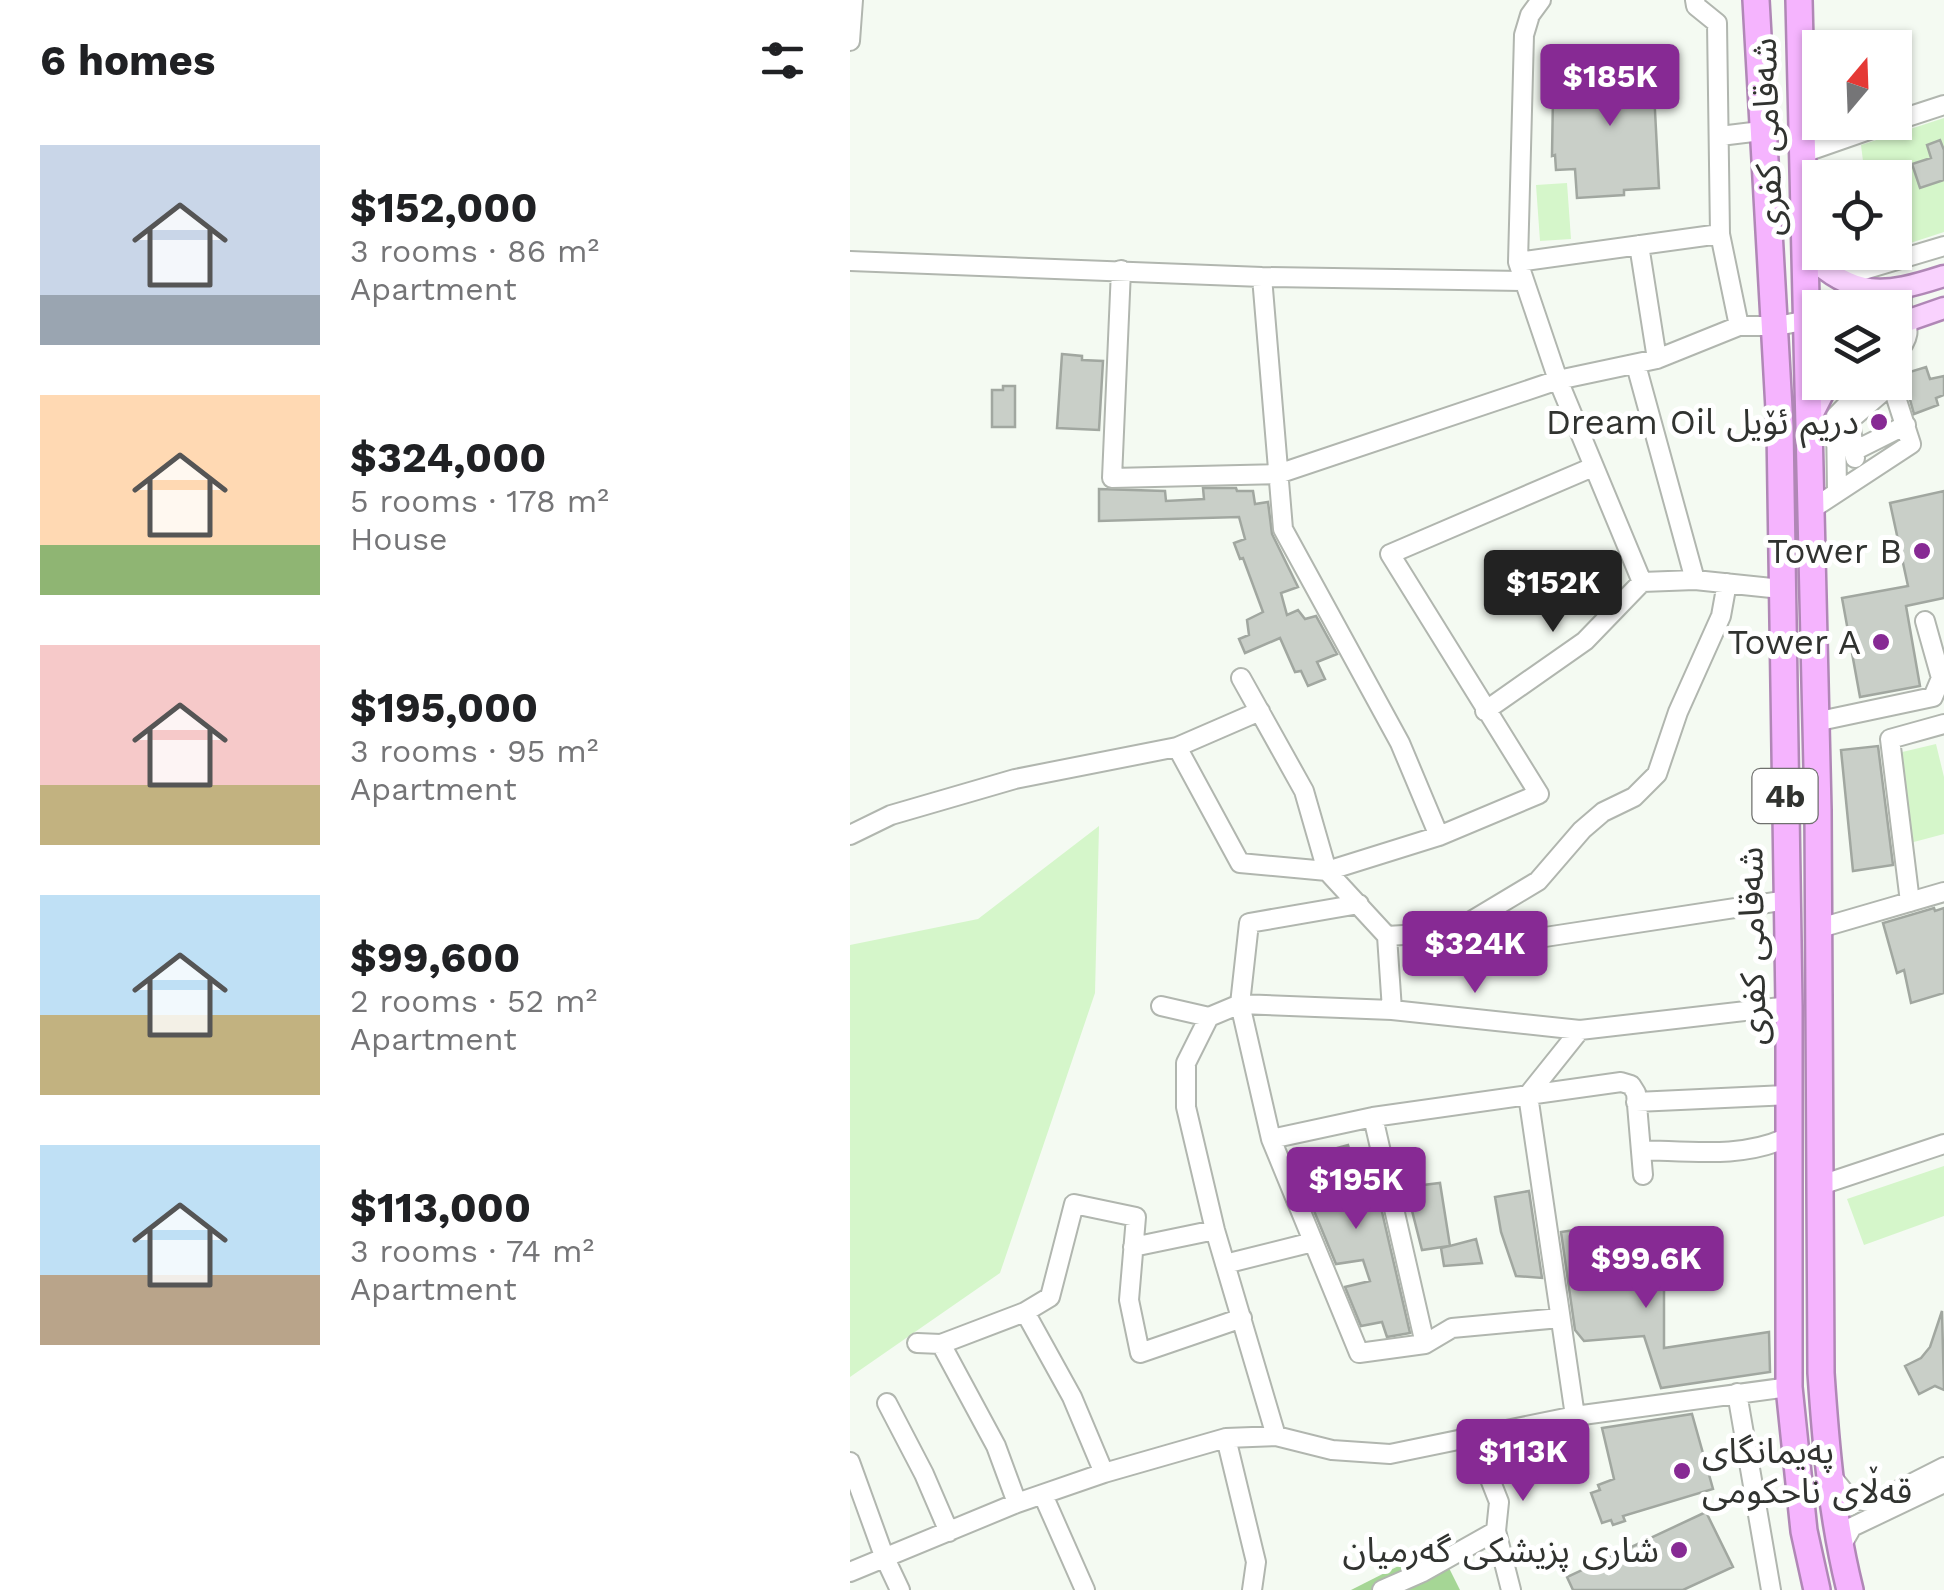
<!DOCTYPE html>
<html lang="en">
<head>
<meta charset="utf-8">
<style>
  :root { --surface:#fff; --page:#f2f2f2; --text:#202124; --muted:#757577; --accent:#872a94 }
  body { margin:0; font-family:"Work Sans","Noto Sans Arabic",sans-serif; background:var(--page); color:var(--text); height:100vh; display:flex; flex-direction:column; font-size:38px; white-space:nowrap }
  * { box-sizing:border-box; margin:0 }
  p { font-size:32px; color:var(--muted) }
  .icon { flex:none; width:55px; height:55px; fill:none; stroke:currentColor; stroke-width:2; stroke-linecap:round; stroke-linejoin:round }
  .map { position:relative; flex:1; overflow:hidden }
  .sheet { display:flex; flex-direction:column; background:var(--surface); width:850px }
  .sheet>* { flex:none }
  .needle { width:65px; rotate:19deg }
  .controls { position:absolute; left:952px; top:30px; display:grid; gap:20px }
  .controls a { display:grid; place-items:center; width:110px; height:110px; border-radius:0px; background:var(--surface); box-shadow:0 2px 8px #0004; font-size:50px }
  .price { position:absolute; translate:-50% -85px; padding:0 22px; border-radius:10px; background:var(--accent); color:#fff; font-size:32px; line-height:65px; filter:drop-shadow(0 2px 5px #0008) }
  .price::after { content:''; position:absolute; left:50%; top:60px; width:30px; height:22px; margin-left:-15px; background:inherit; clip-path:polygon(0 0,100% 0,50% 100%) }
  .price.active { background:#222; color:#fff }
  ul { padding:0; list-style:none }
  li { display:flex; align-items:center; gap:30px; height:250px; padding:0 40px }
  li span { display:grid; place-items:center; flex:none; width:280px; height:200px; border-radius:0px; color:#555 }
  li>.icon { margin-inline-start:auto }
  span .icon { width:120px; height:120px; fill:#fffc; stroke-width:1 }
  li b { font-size:42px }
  h2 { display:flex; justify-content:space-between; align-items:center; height:120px; padding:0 40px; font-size:42px }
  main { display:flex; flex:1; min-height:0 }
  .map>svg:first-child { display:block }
  .green { fill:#d5f6ca }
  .forest { fill:#a5d695 }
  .building { fill:#c9cfc8; stroke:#a1a7a0; stroke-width:2.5 }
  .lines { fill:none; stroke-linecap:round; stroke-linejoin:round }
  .minor-casing { stroke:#b1b6af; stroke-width:22 }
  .major-casing { stroke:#b087b6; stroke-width:25 }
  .highway-casing { stroke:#b087b6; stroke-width:30 }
  .minor { stroke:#fff; stroke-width:18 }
  .major { stroke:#f9d2fe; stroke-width:20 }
  .highway { stroke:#f5b4fe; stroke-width:25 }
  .poi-dot { fill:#872a94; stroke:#fff; stroke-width:4 }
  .labels { text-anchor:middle; stroke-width:10; stroke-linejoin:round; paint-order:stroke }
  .shield { fill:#fff; stroke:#6f706e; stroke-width:2.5 }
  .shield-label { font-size:32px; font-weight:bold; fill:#313330 }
  .street-label { font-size:35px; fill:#313330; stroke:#fff }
  .poi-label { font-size:35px; fill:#313330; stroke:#fff; text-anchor:end }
</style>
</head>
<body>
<main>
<section class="sheet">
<h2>6 homes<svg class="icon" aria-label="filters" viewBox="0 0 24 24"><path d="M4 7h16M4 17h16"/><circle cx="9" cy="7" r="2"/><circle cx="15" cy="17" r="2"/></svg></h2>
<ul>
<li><span style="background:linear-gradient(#c9d6e8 75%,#9aa5b1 0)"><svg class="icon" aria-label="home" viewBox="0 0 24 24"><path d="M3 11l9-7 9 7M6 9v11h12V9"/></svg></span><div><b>$152,000</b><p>3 rooms · 86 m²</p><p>Apartment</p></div></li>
<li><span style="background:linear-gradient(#ffd9b3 75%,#8fb573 0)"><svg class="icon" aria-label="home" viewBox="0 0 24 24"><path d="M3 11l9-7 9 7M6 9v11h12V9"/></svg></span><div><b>$324,000</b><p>5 rooms · 178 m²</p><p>House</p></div></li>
<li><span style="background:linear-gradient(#f6c9c9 70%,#c2b280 0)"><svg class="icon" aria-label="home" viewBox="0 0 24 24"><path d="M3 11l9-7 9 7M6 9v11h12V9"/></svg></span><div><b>$195,000</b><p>3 rooms · 95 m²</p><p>Apartment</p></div></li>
<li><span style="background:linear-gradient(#bfe0f5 60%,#c2b280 0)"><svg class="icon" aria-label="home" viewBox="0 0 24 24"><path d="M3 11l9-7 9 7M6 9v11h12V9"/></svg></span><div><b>$99,600</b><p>2 rooms · 52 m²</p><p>Apartment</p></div></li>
<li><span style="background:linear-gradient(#bfe0f5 65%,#b9a48a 0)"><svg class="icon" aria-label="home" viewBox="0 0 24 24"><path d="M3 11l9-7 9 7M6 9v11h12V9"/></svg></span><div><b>$113,000</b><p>3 rooms · 74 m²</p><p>Apartment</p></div></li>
</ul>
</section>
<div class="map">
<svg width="1094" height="1590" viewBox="0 0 1094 1590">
  <rect width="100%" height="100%" fill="#f4faf2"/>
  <path class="green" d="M 1094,118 L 1094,232 L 1045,248 L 1045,178 L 1015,177 L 1011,145 Z
    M 717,183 L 721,239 L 690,241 L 686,185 Z
    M 1086,744 L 1094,777 L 1094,834 L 1060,843 L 1048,753 Z
    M 249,826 L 245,993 L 150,1273 L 0,1377 L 0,945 L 128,919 Z
    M 1094,1166 L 1094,1216 L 1014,1245 L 997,1199 Z"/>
  <path class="forest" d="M 588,1546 L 610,1590 L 501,1590 Z"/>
  <path class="building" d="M 802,53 L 809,188 L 774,190 L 774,195 L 727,198 L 725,169 L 706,170 L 705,155 L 702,156 L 703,96 L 724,95 L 724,84 L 751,83 L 749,56 Z
    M 1090,140 L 1094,150 L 1094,180 L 1070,188 L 1062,164 L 1081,158 L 1077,145 Z
    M 212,354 L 232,356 L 232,360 L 253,361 L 249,430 L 207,428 Z
    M 1076,367 L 1080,379 L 1094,376 L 1094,395 L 1086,398 L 1088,405 L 1064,414 L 1053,374 Z
    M 153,386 L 165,386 L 165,427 L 142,427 L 142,390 L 153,390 Z
    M 353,488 L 386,488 L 387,491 L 403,491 L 405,504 L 418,502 L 422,534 L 448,587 L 431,593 L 437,615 L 448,610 L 455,619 L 466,616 L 487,654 L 467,662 L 475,679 L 458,686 L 451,671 L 445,672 L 430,638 L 395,653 L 389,639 L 399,635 L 397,620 L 413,612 L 393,558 L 390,559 L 384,543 L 395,539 L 389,517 L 249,521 L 249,489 L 315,491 L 316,501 L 354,499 Z
    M 1094,491 L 1094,598 L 1056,606 L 1070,686 L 1010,697 L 992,598 L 1058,586 L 1040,503 Z
    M 1028,746 L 1043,865 L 1003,871 L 991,750 Z
    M 1084,908 L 1085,911 L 1094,908 L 1094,993 L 1061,1003 L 1054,970 L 1047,973 L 1033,923 Z
    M 498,1145 L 503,1161 L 520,1160 L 560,1333 L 537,1337 L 532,1322 L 511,1326 L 495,1287 L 520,1281 L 513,1260 L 486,1264 L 443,1160 Z
    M 590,1183 L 600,1246 L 626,1239 L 632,1263 L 594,1266 L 591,1248 L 599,1246 L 572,1250 L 556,1187 Z
    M 679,1191 L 692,1278 L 666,1276 L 651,1232 L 645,1197 Z
    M 737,1228 L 761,1237 L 763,1245 L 808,1238 L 814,1276 L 814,1348 L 919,1332 L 920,1372 L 811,1388 L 794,1336 L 734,1341 L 725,1330 L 711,1232 Z
    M 1092,1311 L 1094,1390 L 1085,1386 L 1069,1394 L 1055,1366 L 1071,1358 L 1080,1347 Z
    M 842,1414 L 863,1489 L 773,1516 L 775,1521 L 763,1525 L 761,1520 L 752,1523 L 741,1493 L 750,1490 L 748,1485 L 764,1479 L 752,1428 Z
    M 856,1512 L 883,1567 L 833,1590 L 723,1590 L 717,1577 Z"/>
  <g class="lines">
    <g class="minor-casing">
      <path id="minor" d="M 691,0 L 680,15 L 674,35 L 668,262 L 708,380 L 792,582 L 845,580 L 931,589
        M 845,0 L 846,6 L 867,23 L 870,234 L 889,326
        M 0,41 L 3,0
        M 1045,121 L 1094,105
        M 870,136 L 911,131
        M 953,153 L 1042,122
        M 789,245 L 807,359
        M 0,261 L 412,277 L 672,281
        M 668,262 L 870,234
        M 271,270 L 262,478 L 428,474 L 708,380 L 807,359 L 889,326 L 927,326 L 958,320
        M 412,277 L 433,529 L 550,743 L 589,836
        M 987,278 L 1094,246
        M 1045,355 C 1073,325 1044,320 1054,289
        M 786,365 L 845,580
        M 1004,451 L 1000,420 L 1042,384
        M 1005,458 L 1004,451 L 1056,425
        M 987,492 L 986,416 L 1019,382
        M 962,509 L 1061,444 L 1041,382
        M 391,678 L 454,791 L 477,871 L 589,836 L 689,794 L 540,554 L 743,467
        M 635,711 L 735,641 L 792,582
        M 965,722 L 1083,697 L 1091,678 L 1075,621
        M 327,747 L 390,863 L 477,871 L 537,936 L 542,1010
        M 0,835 L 41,815 L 165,779 L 327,747 L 410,711
        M 1060,902 L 1040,739 L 1094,724
        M 509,904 L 399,923 L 390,1004 L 421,1139 L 509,1353 L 575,1344 L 602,1328 L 710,1318
        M 970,928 L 1094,892
        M 603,932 L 688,881 L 732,830 L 753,812 L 784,797 L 807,774 L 828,712 L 871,616 L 877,583
        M 537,936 L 603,932 L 695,937 L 937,900
        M 311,1006 L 359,1017 L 390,1004 L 542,1010 L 730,1030 L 939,1006
        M 359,1017 L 336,1063 L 336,1107 L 365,1230 L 426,1436
        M 786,1102 L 938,1095
        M 523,1117 L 575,1344
        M 421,1139 L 523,1117 L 771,1082 L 781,1085 L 786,1093 L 793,1175
        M 791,1150 C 839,1151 893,1159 938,1137
        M 968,1186 L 1094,1144
        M 283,1247 L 365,1230
        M 375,1264 L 463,1242
        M 175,1312 L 222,1397 L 254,1473
        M 67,1343 L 91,1344 L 175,1312 L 200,1297 L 224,1204 L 286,1217 L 279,1300 L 290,1353 L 392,1318
        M 91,1344 L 146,1446 L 167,1503
        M 887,1393 L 921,1590
        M 37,1403 L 74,1474 L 99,1532
        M 725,1416 L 678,1095 L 730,1030
        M 623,1436 L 649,1502 L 646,1531 L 661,1590
        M 376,1438 L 406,1562 L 402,1590
        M 0,1462 L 34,1556 L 50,1590
        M 983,1478 L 999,1498 L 1023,1503 L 1094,1467
        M 193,1495 L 235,1590
        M 990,1548 L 1002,1527 L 1094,1483
        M 0,1572 L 167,1503 L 254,1473 L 376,1438 L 426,1436 L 482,1450 L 540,1454 L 725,1416 L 939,1387
        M 532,1590 L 573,1572 L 646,1531"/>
    </g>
    <g class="major-casing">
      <path id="major" d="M 955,253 C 1006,299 1032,296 1094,276
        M 1045,325 L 1094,308
        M 960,419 L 979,382"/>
    </g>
    <g class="highway-casing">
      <path id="highway" d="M 906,0 L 930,427 L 939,1006 L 939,1387 L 954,1531 L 967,1590
        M 949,0 L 968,810 L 971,1373 C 976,1447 982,1518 1000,1590"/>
    </g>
    <use href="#minor" class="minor"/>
    <use href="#major" class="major"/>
    <use href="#highway" class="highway"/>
  </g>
  <g class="poi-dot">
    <circle cx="1029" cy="422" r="10"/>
    <circle cx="1072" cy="551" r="10"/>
    <circle cx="1031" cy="642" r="10"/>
    <circle cx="832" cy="1471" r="10"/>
    <circle cx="829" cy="1550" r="10"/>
  </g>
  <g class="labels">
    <rect class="shield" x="902.5" y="769" width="65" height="54" rx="8"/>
    <g class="shield-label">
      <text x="935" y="807">4b</text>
    </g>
    <g class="street-label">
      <text transform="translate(917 137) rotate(-92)" y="12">شەقامی کفری</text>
      <text transform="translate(902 946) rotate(-91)" y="12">شەقامی کفری</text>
    </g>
    <g class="poi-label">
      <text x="1009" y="434">Dream Oil دریم ئۆیل</text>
      <text x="1052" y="563">Tower B</text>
      <text x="1011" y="654">Tower A</text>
      <text x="852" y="1463" text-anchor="start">پەیمانگای<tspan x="852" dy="40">قەڵای ناحکومی</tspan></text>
      <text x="809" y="1562">شاری پزیشکی گەرمیان</text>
    </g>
  </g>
</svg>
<div class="controls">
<a><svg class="needle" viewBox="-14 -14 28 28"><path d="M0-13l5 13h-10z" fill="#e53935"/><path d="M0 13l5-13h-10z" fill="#757577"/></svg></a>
<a><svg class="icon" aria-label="locate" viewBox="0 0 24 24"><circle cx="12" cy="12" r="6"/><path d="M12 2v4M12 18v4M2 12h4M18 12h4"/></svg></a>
<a><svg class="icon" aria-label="layers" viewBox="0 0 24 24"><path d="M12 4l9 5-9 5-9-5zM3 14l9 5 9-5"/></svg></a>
</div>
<b class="price" style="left:760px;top:129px">$185K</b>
<b class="price active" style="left:703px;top:635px">$152K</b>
<b class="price" style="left:625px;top:996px">$324K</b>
<b class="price" style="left:506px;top:1232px">$195K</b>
<b class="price" style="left:796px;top:1311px">$99.6K</b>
<b class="price" style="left:673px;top:1504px">$113K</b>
</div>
</main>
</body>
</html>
